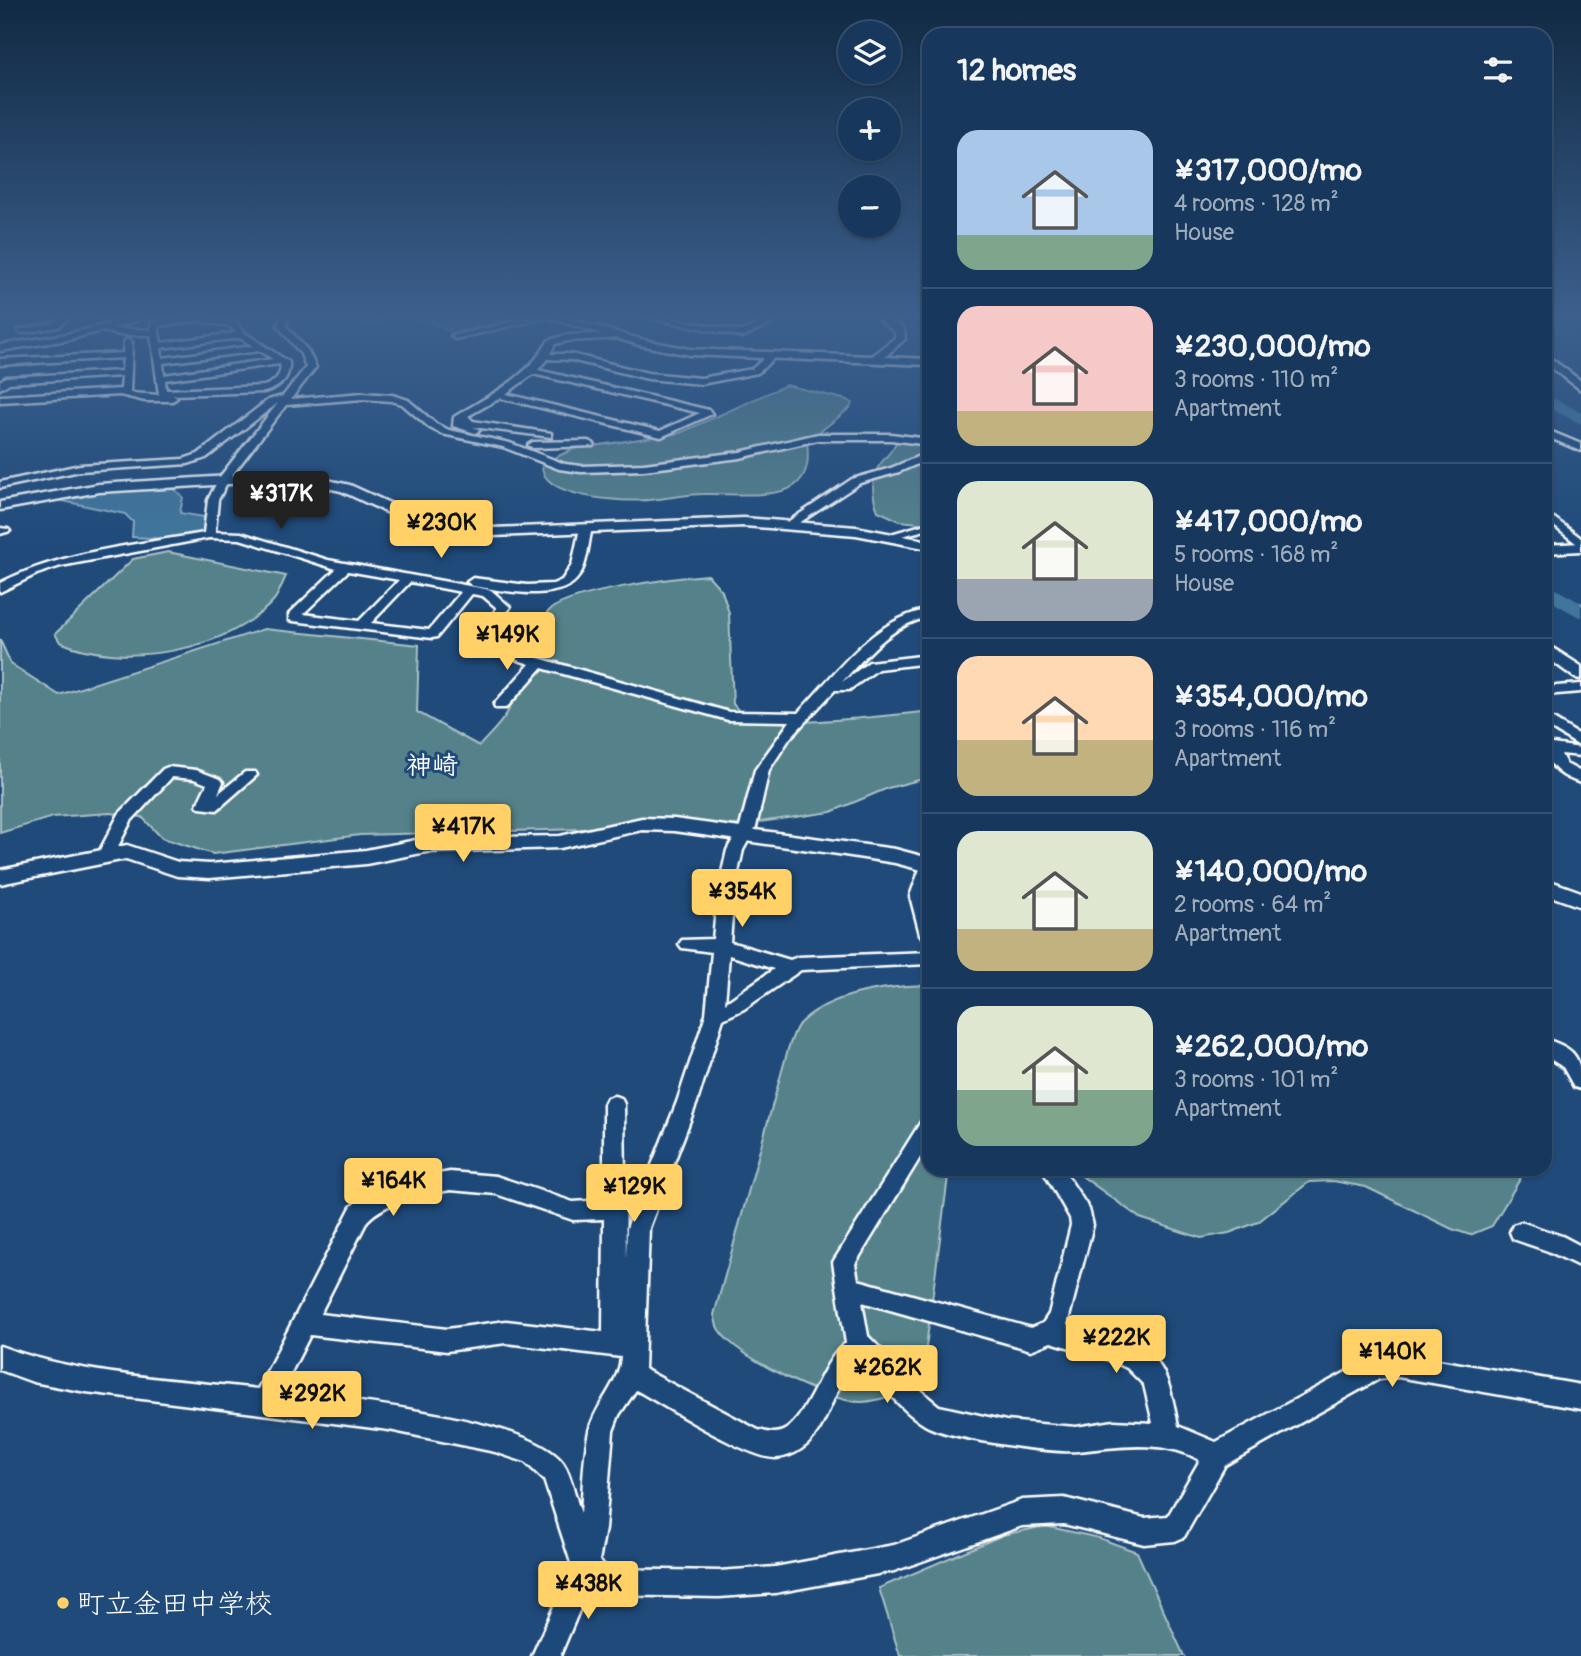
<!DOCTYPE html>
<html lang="en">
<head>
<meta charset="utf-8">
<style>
  :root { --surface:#17385c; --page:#244365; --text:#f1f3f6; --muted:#9eacbb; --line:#365272; --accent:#ffd166 }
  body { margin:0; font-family:Pangolin,"Klee One",sans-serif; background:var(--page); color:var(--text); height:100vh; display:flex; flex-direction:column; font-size:26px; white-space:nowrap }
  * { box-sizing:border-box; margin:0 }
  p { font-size:23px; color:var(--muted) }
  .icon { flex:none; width:38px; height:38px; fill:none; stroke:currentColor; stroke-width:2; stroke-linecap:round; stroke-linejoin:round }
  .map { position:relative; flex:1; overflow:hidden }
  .side { position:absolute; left:922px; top:28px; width:630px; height:1148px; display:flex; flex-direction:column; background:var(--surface); border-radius:21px; box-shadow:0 2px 5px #0004,0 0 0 2px var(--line) }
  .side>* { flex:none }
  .controls { position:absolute; left:838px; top:21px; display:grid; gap:14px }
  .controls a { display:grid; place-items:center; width:63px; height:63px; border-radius:50%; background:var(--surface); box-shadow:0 2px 5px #0004,0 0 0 2px var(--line); font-size:35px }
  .price { position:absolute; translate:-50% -60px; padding:0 16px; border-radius:7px; background:var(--accent); color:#111; font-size:23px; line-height:46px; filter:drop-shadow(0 2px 4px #0008) }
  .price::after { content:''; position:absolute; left:50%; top:42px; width:21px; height:16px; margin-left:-10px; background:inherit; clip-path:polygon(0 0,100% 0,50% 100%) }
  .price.selected { background:#222; color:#fff }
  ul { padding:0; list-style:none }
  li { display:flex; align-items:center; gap:21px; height:175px; padding:0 35px }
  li+li { border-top:2px solid var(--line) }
  li span { display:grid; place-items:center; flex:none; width:196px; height:140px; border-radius:21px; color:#555 }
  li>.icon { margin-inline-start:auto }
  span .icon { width:84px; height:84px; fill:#fffc; stroke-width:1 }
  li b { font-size:30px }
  h2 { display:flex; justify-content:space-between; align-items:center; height:84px; padding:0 35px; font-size:30px }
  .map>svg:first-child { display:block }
  .green { fill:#55828a; stroke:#aac0c4; stroke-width:2 }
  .water { fill:#3f769c; stroke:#8cadc4; stroke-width:2 }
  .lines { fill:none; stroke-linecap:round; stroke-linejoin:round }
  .stream { stroke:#8cadc4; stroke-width:3.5 }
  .river { fill:#3f769c; fill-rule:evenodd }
  .minor-casing { stroke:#fff; stroke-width:5 }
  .tertiary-casing { stroke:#fff; stroke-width:5 }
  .secondary-casing { stroke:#fff; stroke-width:5 }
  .minor { fill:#1f4a7a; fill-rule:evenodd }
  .tertiary { fill:#1f4a7a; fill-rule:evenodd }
  .secondary { fill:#1f4a7a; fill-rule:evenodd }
  .poi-dot { fill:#ffd166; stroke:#1f4a7a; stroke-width:2.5 }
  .labels { text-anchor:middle; stroke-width:6; stroke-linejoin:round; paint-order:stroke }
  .quarter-label { font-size:26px; font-weight:bold; fill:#fff; stroke:#1f4a7a }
  .near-poi-label { font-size:28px; fill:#fff; stroke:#1f4a7a; text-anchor:start }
</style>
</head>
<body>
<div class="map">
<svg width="1581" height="1656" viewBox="0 0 1581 1656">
  <rect width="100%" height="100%" fill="#1f4a7a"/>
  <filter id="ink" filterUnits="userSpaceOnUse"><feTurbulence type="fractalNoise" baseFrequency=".0143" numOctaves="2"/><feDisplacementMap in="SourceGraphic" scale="14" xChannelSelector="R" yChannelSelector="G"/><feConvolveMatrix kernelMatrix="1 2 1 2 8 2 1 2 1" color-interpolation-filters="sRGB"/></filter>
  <g filter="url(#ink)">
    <path class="green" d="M 786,385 L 847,400 L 852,403 L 850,408 L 807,442 C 809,458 809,475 794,486 C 775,499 726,493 703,494 C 685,494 667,499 649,500 C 625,502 539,499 542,464 L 573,449 L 680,433 Z
      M 897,440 L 929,447 L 929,524 L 900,521 L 878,511 C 872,496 870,477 881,463 C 887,455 894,450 897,440 Z
      M 168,552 L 286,576 C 282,584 279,594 274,600 C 228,652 121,669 60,642 L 55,634 L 133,559 Z
      M 708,575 L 722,591 L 729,613 L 733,704 C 736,707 740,713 744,716 C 768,730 891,715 923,712 L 929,708 L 929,780 L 919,780 L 888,788 L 831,812 L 737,825 L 360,835 L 213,854 L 162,838 L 142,817 L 110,813 L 53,817 L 0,833 L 0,640 L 11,664 L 59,695 L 264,629 L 419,645 L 417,712 L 479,746 C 488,736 500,725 507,713 C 524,682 526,642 547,613 C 561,592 680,577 708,575 Z
      M 929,985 L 929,1169 L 949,1169 L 926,1347 L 913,1385 C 899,1394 879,1401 862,1402 C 830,1403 736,1357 719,1330 C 716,1326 716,1320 714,1315 L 788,1049 C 791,1042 794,1030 799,1024 C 830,992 887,986 929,985 Z
      M 1072,1169 L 1526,1169 L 1492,1226 L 1470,1235 L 1452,1229 L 1366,1187 L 1333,1181 L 1309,1182 L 1258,1222 L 1229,1233 L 1201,1238 L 1140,1218 Z
      M 1045,1526 L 1099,1538 L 1137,1552 L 1184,1656 L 900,1656 L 879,1588 L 1003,1535 Z"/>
    <path class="water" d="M 336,315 L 530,315 L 452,333 C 435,322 405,312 385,319 C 376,322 373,326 363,325 L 365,321 L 361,317 Z
      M 169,485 L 183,497 L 180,513 L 204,517 L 203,531 C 183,542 154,538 132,537 L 133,522 L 125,514 L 58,500 L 84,494 Z"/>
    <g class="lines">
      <path class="stream" d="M 1564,601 L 1581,604"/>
      <path class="river" d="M 1545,394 L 1581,412 L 1581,424 L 1545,406 Z
        M 1545,583 L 1581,603 L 1581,618 L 1545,598 Z"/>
      <g class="minor-casing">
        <path id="minor" d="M 63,315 L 72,315 L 58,327 L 22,333 L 18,330 L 53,323 Z
          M 83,315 L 111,315 L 101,319 Z
          M 145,315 L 157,315 L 111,328 L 151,330 L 151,322 L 196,317 L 236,322 L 245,333 L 289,362 C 290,379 280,388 264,392 L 173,395 L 177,398 L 172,401 L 145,401 L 120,395 L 0,402 L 0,396 L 121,389 L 122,376 L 9,383 L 0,389 L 0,381 L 6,377 L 122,371 L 123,358 L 0,365 L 0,359 L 123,353 L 124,342 L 128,339 L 132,342 L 130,393 L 159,395 L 151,335 L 121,335 L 101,331 L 67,340 L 0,351 L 0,345 L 67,334 ZM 196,321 L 230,326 L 236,333 L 161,343 L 158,326 ZM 240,338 L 253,346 L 162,358 L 161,348 ZM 260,351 L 273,359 L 164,375 L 163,363 ZM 280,364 C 283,374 274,383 264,386 L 166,390 L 165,380 Z
          M 281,315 L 289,315 L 286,326 L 308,351 L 316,367 L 291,399 L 363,393 L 392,395 L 408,400 L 436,424 L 449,430 L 510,443 L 565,464 L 581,466 L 644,464 L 740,452 L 818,434 L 891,434 L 929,439 L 929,445 L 891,440 L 818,440 L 740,458 L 644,470 L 581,472 L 559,469 L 503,447 L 442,434 L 430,428 L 402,404 L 391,401 L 363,399 L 286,405 L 229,479 L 218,500 L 215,532 L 241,533 L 328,560 L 491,590 L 510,607 L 494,631 L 504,646 L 517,652 L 729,712 L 798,713 C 836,673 873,619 929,609 L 929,617 C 892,624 867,655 842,682 L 869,662 L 929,655 L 929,663 L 878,669 L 849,690 L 835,690 L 790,738 L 769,770 L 756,827 L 743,850 L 734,890 L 730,942 L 790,960 L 798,957 L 929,952 L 929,964 L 801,970 L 744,1009 L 723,1019 L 697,1102 L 649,1228 L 644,1369 L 758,1430 C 763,1431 770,1433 775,1433 C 806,1432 819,1361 846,1343 L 833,1262 L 922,1120 L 929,1118 L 929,1143 L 855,1264 L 858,1280 L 1031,1328 L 1043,1323 L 1049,1314 L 1071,1225 L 1070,1218 L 1042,1169 L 1063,1169 L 1089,1209 L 1093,1225 L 1067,1325 C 1096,1333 1144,1340 1161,1368 C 1171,1385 1174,1407 1178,1426 L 1216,1442 L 1376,1356 L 1398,1353 L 1581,1385 L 1581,1409 L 1398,1377 L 1379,1379 L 1225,1465 L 1184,1537 L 1175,1541 L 1144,1544 L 1064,1524 L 1022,1526 L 894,1571 L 775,1593 L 719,1597 L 604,1595 L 589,1587 L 560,1656 L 532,1656 L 572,1566 L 544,1480 L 525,1462 L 495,1452 L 389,1430 L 86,1392 L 33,1382 L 0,1370 L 0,1346 C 81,1376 172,1379 258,1389 L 351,1207 L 362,1196 L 370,1194 L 421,1177 L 450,1172 L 496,1176 L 573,1202 L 604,1200 L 604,1104 L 607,1098 L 614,1096 L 621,1098 L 624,1104 L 626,1258 L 627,1228 L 677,1102 L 706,1014 L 712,952 L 682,948 L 679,944 L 682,940 L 713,939 L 718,890 L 727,850 L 740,827 L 755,770 L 790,721 L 728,720 L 542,668 L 506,708 L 496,708 L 494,705 L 496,702 L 530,664 L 494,652 L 482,631 L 497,608 L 483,596 L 472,594 L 437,637 L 432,638 L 293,621 L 289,620 L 289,614 L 336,569 L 240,539 L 209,538 L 61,566 L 37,574 L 0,592 L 0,583 C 62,551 135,545 204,533 L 208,500 L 219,478 L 278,403 L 206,458 L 188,464 L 80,471 L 0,488 L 0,482 L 80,465 L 183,459 L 198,454 L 268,400 L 283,396 L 306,367 L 301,354 L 278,326 ZM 348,571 L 399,580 L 359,621 L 303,614 ZM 410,582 L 461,592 L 429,630 L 371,623 ZM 729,955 L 774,969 L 725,1003 ZM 450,1190 L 496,1194 L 573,1220 L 604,1219 L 603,1332 L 506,1321 L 447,1329 L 320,1314 L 367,1221 C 387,1200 422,1195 450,1190 ZM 862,1302 L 1031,1350 L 1051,1342 L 1107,1359 L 1127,1368 L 1144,1385 L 1153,1423 L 1114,1421 L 1076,1427 L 1006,1421 L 939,1406 L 928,1397 L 868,1336 ZM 310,1335 L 447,1351 L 506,1343 L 621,1357 C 619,1385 595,1404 589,1431 C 583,1457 583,1487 581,1513 C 575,1498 572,1476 563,1463 C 530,1417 340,1400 281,1392 ZM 860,1361 C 880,1382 900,1410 925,1425 C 948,1439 1051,1453 1078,1451 C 1119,1447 1162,1439 1200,1460 L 1168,1516 L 1144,1518 L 1064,1498 L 1022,1500 L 894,1545 L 775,1567 L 719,1571 L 609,1569 L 599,1561 L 605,1529 L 613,1431 L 619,1415 L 636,1390 C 664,1405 748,1459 776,1458 C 794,1457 810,1445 819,1430 C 833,1407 838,1377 860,1361 Z
          M 544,315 L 553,316 L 455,339 L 451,336 Z
          M 634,315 L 650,315 L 742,331 L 778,315 L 788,315 L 743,337 Z
          M 619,333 L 623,336 L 622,338 L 567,341 L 555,344 L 550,354 L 571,354 L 648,373 L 701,378 L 752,369 L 769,354 L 776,356 L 758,373 L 701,384 L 648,379 L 571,360 L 547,359 L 538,370 L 709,410 L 712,414 L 661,437 L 500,398 L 468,416 L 473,421 L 551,433 L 551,437 L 473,427 L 480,430 L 475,433 L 453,426 L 454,417 C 492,393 525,381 549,340 L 567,335 ZM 533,374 L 700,413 L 660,431 L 506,394 Z
          M 1545,429 L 1581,444 L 1581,451 L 1545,436 Z
          M 589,441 L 594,444 L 593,446 L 533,448 L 528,445 L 533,442 Z
          M 929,452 L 929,459 L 899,472 L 860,483 L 793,527 L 783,525 L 852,479 L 891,468 Z
          M 1554,518 L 1581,538 L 1581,547 L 1550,523 L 1550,519 Z
          M 929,523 L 929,529 L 890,539 L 884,536 Z
          M 586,525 L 592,528 C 588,543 588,563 579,576 C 561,604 500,590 473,586 L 467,582 L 473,578 L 527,585 L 553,584 L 562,580 L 572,565 L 580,528 Z
          M 0,528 L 8,529 L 10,531 L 0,534 Z
          M 1581,684 L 1581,692 L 1545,695 L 1545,687 Z
          M 1545,714 L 1581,736 L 1581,747 L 1545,725 Z
          M 1545,743 L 1581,748 L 1581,756 L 1561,754 L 1566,764 L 1581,772 L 1581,783 C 1561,777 1545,765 1545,743 Z
          M 168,767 L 196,770 L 220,779 L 223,782 L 218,794 L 245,772 L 255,772 L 257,775 L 217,810 L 200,808 L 197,805 L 207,784 L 194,779 L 172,777 L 131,821 L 111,860 L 99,860 L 97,856 L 119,814 L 163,769 Z
          M 929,860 L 929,888 L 926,896 L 929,906 L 929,940 L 923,938 L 920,934 L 910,896 L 921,866 Z
          M 1545,1039 C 1577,1049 1581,1058 1581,1089 L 1574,1087 L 1563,1067 L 1545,1056 Z
          M 1521,1222 L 1562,1236 L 1581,1246 L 1581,1267 L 1548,1251 L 1513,1239 L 1510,1232 L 1513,1225 Z"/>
      </g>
      <g class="tertiary-casing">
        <path id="tertiary" d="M 540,315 L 555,315 L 644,340 L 690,349 L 872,356 L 895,338 L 895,332 L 874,315 L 885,315 L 904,329 L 905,339 L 885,357 L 929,359 L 929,365 L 690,355 L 639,345 Z
          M 1545,354 L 1581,381 L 1581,390 L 1545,363 Z
          M 262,474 L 314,477 L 350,485 L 418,516 L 448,525 L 492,528 L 744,518 L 856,527 L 929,541 L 929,549 L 856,535 L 744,526 L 492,536 L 447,533 L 408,522 L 341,491 L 314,485 L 262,482 L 99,492 L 0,510 L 0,502 L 99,484 Z
          M 1581,543 L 1581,551 L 1545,553 L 1545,545 Z
          M 642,818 L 674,819 L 895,849 L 929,858 L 929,872 L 895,863 L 838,854 L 674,831 L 642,830 L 560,848 L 426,852 L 366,864 L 210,878 L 177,876 L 126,859 L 0,884 L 0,870 L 127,845 L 178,862 L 210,864 L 366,850 L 426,838 L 560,836 Z
          M 1545,879 L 1581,892 L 1581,907 L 1545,894 Z"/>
      </g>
      <g class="secondary-casing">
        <path id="secondary" d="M 1545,643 L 1581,666 L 1581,679 L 1575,678 L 1545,656 Z"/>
      </g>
      <use href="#minor" class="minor"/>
      <use href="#tertiary" class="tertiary"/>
      <use href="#secondary" class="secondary"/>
    </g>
  </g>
  <linearGradient id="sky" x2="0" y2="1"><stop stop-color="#112943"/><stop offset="0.58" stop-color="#3c608d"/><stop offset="1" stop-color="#3c608d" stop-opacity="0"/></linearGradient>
  <rect width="1581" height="546" fill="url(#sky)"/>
  <circle class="poi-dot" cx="63" cy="1603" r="7"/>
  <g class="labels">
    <g class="quarter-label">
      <text x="432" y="774">神崎</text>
    </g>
    <g class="near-poi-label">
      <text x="77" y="1613">町立金田中学校</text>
    </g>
  </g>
</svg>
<div class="controls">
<a><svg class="icon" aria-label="layers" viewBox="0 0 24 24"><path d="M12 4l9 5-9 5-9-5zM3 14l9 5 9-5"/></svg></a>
<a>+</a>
<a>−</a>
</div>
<b class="price selected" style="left:281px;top:531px">¥317K</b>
<b class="price" style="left:441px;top:560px">¥230K</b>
<b class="price" style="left:507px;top:672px">¥149K</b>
<b class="price" style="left:463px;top:864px">¥417K</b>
<b class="price" style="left:742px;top:929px">¥354K</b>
<b class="price" style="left:393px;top:1218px">¥164K</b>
<b class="price" style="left:634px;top:1224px">¥129K</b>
<b class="price" style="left:1116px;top:1375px">¥222K</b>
<b class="price" style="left:1392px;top:1389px">¥140K</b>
<b class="price" style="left:887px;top:1405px">¥262K</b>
<b class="price" style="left:312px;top:1431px">¥292K</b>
<b class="price" style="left:588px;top:1621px">¥438K</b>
<section class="side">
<h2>12 homes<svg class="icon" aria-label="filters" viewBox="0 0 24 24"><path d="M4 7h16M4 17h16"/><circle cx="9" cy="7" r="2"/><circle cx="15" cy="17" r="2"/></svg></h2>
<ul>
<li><span style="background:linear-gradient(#a9c7e8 75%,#7fa58c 0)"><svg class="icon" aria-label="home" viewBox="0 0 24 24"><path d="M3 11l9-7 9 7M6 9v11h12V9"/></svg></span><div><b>¥317,000/mo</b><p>4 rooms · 128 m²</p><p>House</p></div></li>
<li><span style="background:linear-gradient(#f6c9c9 75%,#c2b280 0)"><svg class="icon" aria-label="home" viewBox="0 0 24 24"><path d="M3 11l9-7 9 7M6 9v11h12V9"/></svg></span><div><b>¥230,000/mo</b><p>3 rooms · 110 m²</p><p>Apartment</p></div></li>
<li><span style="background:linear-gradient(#dfe7d0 70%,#9aa5b1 0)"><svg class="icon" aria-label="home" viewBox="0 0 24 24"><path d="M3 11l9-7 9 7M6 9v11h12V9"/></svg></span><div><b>¥417,000/mo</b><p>5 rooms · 168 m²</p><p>House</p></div></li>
<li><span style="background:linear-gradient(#ffd9b3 60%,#c2b280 0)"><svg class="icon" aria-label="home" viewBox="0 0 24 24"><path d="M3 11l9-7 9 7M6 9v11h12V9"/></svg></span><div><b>¥354,000/mo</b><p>3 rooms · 116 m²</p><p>Apartment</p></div></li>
<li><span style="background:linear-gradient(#dfe7d0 70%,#c2b280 0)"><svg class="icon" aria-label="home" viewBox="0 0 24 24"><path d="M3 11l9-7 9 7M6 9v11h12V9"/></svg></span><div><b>¥140,000/mo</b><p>2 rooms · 64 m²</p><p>Apartment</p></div></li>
<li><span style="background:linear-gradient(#dfe7d0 60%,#7fa58c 0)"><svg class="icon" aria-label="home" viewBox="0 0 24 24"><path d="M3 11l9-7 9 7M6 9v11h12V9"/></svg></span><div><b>¥262,000/mo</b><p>3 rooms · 101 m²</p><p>Apartment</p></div></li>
</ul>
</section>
</div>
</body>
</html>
